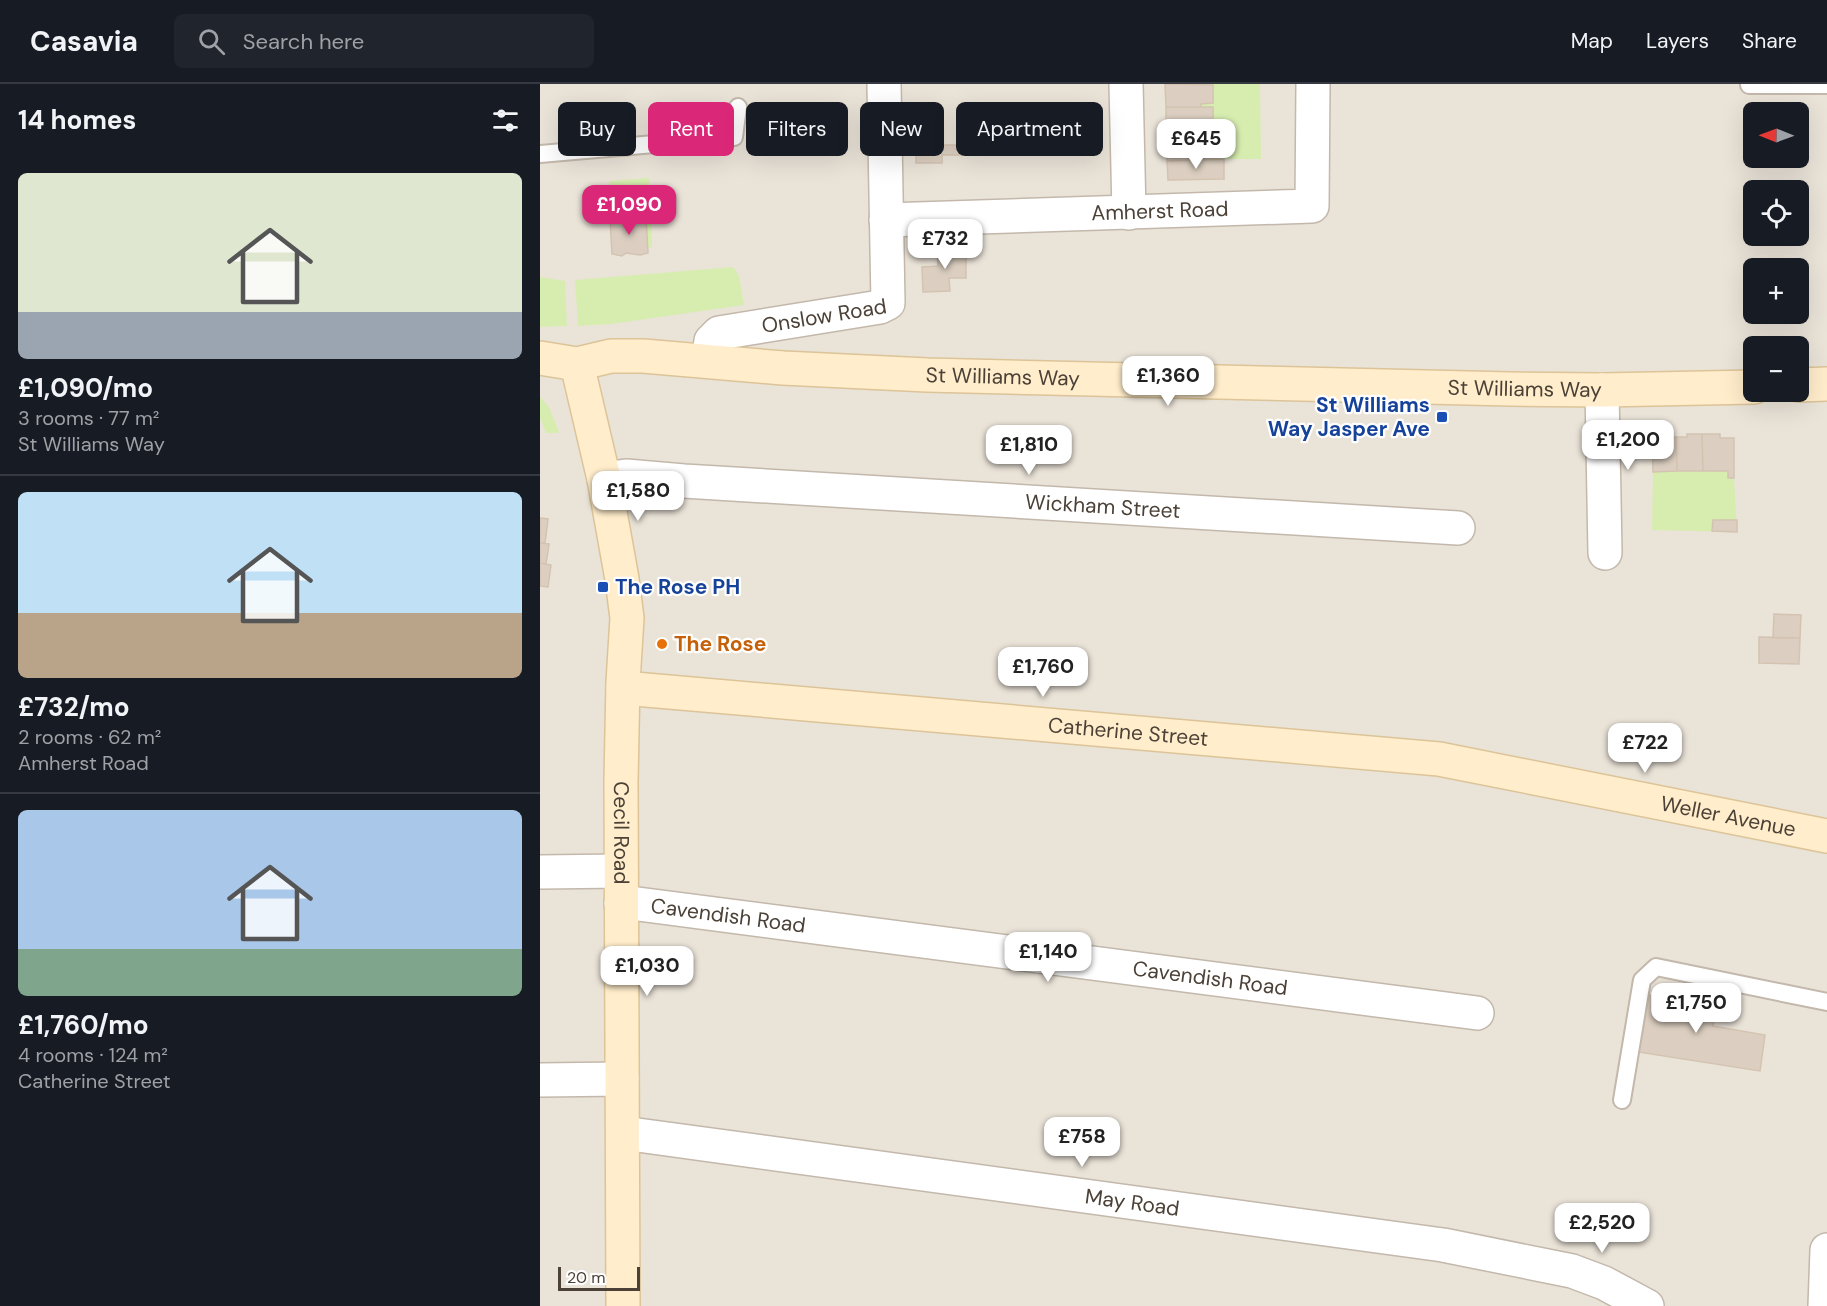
<!DOCTYPE html>
<html lang="en">
<head>
<meta charset="utf-8">
<style>
  :root { --surface:#171b24; --page:#20242c; --text:#f1f3f6; --muted:#9ea1a6; --line:#363941; --accent:#db2777 }
  body { margin:0; font-family:"DM Sans",sans-serif; background:var(--page); color:var(--text); height:100vh; display:flex; flex-direction:column; font-size:22px; white-space:nowrap }
  * { box-sizing:border-box; margin:0 }
  p { font-size:20px; color:var(--muted) }
  .icon { flex:none; width:33px; height:33px; fill:none; stroke:currentColor; stroke-width:2; stroke-linecap:round; stroke-linejoin:round }
  .map { position:relative; flex:1; overflow:hidden }
  .sheet { display:flex; flex-direction:column; background:var(--surface); width:540px }
  .sheet>* { flex:none }
  .guide { position:absolute; left:18px; top:18px; width:570px; height:54px; display:flex; gap:12px }
  .needle { width:39px; rotate:271deg }
  .buttons { position:absolute; left:1203px; top:18px; display:grid; gap:12px }
  .buttons a { display:grid; place-items:center; width:66px; height:66px; border-radius:9px; background:var(--surface); box-shadow:0 6px 24px #0002; font-size:30px }
  .scale { position:absolute; left:18px; bottom:15px; width:82px; box-sizing:border-box; padding-left:6px; border:3px solid #4b4137; border-top:0; font-size:16px; line-height:21px; white-space:nowrap; color:#4b4137; -webkit-text-stroke:4px #fff; paint-order:stroke }
  .price { position:absolute; translate:-50% -51px; padding:0 14px; border-radius:12px; background:#fff; color:#222; font-size:20px; line-height:39px; filter:drop-shadow(0 2px 3px #0008) }
  .price::after { content:''; position:absolute; left:50%; top:36px; width:18px; height:14px; margin-left:-9px; background:inherit; clip-path:polygon(0 0,100% 0,50% 100%) }
  .price.selected { background:var(--accent); color:#fff }
  ul { padding:0; list-style:none }
  li { display:grid; align-content:center; gap:12px; height:318px; padding:0 18px }
  li+li { border-top:2px solid var(--line) }
  li span { display:grid; place-items:center; height:186px; border-radius:9px; color:#555 }
  li>.icon { margin-inline-start:auto }
  span .icon { width:108px; height:108px; fill:#fffc; stroke-width:1 }
  li b { font-size:26px }
  h2 { display:flex; justify-content:space-between; align-items:center; height:72px; padding:0 18px; font-size:26px }
  .chip { padding:0 21px; border-radius:9px; background:var(--surface); box-shadow:0 6px 24px #0002; font-size:21px; line-height:54px }
  .chip.selected { background:var(--accent); color:#fff }
  header { display:flex; align-items:center; gap:36px; box-sizing:border-box; height:84px; padding:0 30px; background:var(--surface); border-bottom:2px solid var(--line) }
  header strong { font-size:28px }
  nav { display:flex; gap:33px; margin-inline-start:auto; font-size:21px }
  .search { width:420px; height:54px; background:var(--page); display:flex; align-items:center; gap:15px; box-sizing:border-box; padding:0 21px; border-radius:9px; color:var(--muted); font-size:22px }
  main { display:flex; flex:1; min-height:0 }
  .map>svg:first-child { display:block }
  .residential { fill:#eae3d8; fill-rule:evenodd }
  .green { fill:#d7edb0 }
  .building { fill:#dccfc1; stroke:#d4c3b1; stroke-width:1.5 }
  .lines { fill:none; stroke-linecap:round; stroke-linejoin:round }
  .lane-casing { stroke:#c3b8ab; stroke-width:20 }
  .street-casing { stroke:#c3b8ab; stroke-width:36 }
  .secondary-casing { stroke:#dcc498; stroke-width:36 }
  .lane { stroke:#fff; stroke-width:16 }
  .street { stroke:#fff; stroke-width:33 }
  .secondary { stroke:#ffedcb; stroke-width:33 }
  .transit-dot { fill:#1a4fb4; stroke:#fff; stroke-width:2 }
  .food-dot { fill:#e8710a; stroke:#fff; stroke-width:2 }
  .labels { text-anchor:middle; stroke-width:4.5; stroke-linejoin:round; paint-order:stroke }
  .street-label { font-size:21px; fill:#4b4137; stroke:#fff }
  .transit-label { font-size:21px; font-weight:bold; fill:#164399; stroke:#fff; text-anchor:end }
  .food-label { font-size:21px; font-weight:bold; fill:#c56008; stroke:#fff; text-anchor:start }
</style>
</head>
<body>
<header>
<strong>Casavia</strong>
<div class="search"><svg class="icon" aria-label="search" viewBox="0 0 24 24"><circle cx="10" cy="10" r="6"/><path d="M15 15l6 6"/></svg>Search here</div>
<nav><a>Map</a><a>Layers</a><a>Share</a></nav>
</header>
<main>
<section class="sheet">
<h2>14 homes<svg class="icon" aria-label="filters" viewBox="0 0 24 24"><path d="M4 7h16M4 17h16"/><circle cx="9" cy="7" r="2"/><circle cx="15" cy="17" r="2"/></svg></h2>
<ul>
<li><span style="background:linear-gradient(#dfe7d0 75%,#9aa5b1 0)"><svg class="icon" aria-label="home" viewBox="0 0 24 24"><path d="M3 11l9-7 9 7M6 9v11h12V9"/></svg></span><div><b>£1,090/mo</b><p>3 rooms · 77 m²</p><p>St Williams Way</p></div></li>
<li><span style="background:linear-gradient(#bfe0f5 65%,#b9a48a 0)"><svg class="icon" aria-label="home" viewBox="0 0 24 24"><path d="M3 11l9-7 9 7M6 9v11h12V9"/></svg></span><div><b>£732/mo</b><p>2 rooms · 62 m²</p><p>Amherst Road</p></div></li>
<li><span style="background:linear-gradient(#a9c7e8 75%,#7fa58c 0)"><svg class="icon" aria-label="home" viewBox="0 0 24 24"><path d="M3 11l9-7 9 7M6 9v11h12V9"/></svg></span><div><b>£1,760/mo</b><p>4 rooms · 124 m²</p><p>Catherine Street</p></div></li>
</ul>
</section>
<div class="map">
<svg width="1287" height="1222" viewBox="0 0 1287 1222">
  <rect width="100%" height="100%" fill="#f6f1ea"/>
  <path class="residential" d="M 0,0 L 1287,0 L 1287,1222 L 0,1222 ZM 1214,28 L 1258,28 L 1258,74 L 1214,74 ZM 1214,106 L 1258,106 L 1258,152 L 1214,152 ZM 1214,184 L 1258,184 L 1258,230 L 1214,230 ZM 1214,262 L 1258,262 L 1258,308 L 1214,308 Z"/>
  <path class="green" d="M 660,0 L 720,0 L 721,75 L 677,75 L 676,51 L 627,52 L 626,46 L 669,45 L 669,39 L 661,39 L 662,36 L 673,36 L 673,23 L 661,23 L 661,20 L 673,19 L 673,1 Z
    M 109,94 L 112,163 L 107,164 L 106,133 L 70,135 L 69,97 Z
    M 193,183 L 199,192 L 204,221 L 71,240 L 38,242 L 35,196 Z
    M 0,193 L 25,197 L 27,242 L 0,243 Z
    M 0,313 L 9,323 L 19,348 L 18,349 L 6,349 L 0,334 Z
    M 1188,387 L 1188,394 L 1194,394 L 1197,448 L 1112,446 L 1113,388 Z"/>
  <path class="building" d="M 625,0 L 673,1 L 673,19 L 661,20 L 661,23 L 626,23 Z
    M 626,23 L 673,23 L 673,36 L 662,36 L 661,39 L 669,39 L 670,46 L 626,46 Z
    M 676,51 L 677,75 L 627,77 L 627,52 Z
    M 376,61 L 427,61 L 427,71 L 402,71 L 402,79 L 376,79 Z
    M 684,75 L 684,95 L 628,96 L 627,77 Z
    M 106,133 L 108,169 L 100,171 L 86,169 L 82,172 L 72,170 L 70,135 Z
    M 426,163 L 426,194 L 409,194 L 410,207 L 383,208 L 382,183 L 398,182 L 397,164 Z
    M 1112,350 L 1128,350 L 1128,353 L 1136,353 L 1137,387 L 1113,388 Z
    M 1147,350 L 1162,350 L 1163,387 L 1137,387 L 1136,353 L 1147,353 Z
    M 1162,350 L 1180,350 L 1180,354 L 1194,354 L 1194,394 L 1188,394 L 1188,387 L 1163,387 Z
    M 0,434 L 8,435 L 5,459 L 0,459 Z
    M 1173,436 L 1197,436 L 1197,448 L 1172,447 Z
    M 0,459 L 9,460 L 6,480 L 0,479 Z
    M 0,479 L 11,481 L 8,503 L 0,502 Z
    M 1234,530 L 1261,531 L 1260,554 L 1233,554 Z
    M 1219,553 L 1260,554 L 1259,580 L 1219,579 Z
    M 1132,902 L 1149,904 L 1147,917 L 1176,921 L 1173,942 L 1225,951 L 1220,987 L 1098,968 L 1108,911 L 1130,915 Z"/>
  <g class="lines">
    <g class="lane-casing">
      <path id="lane" d="M 1209,1 L 1287,1
        M 0,70 L 194,53 L 198,23
        M 1082,1016 L 1102,896 L 1116,883 L 1287,918"/>
    </g>
    <g class="street-casing">
      <g id="street">
        <path d="M 586,0 L 589,129"/>
        <path id="s1" d="M 346,136 L 772,122 L 773,0"/>
        <path id="s2" d="M 168,277 L 171,257 L 179,249 L 340,223 L 348,219 L 344,0"/>
        <path d="M 1062,306 L 1065,469"/>
        <path id="s3" d="M 64,395 L 86,392 L 144,397 L 918,444"/>
        <path d="M 0,788 L 81,787"/>
        <path id="s4" d="M 81,819 L 98,820 L 937,929"/>
        <path d="M 0,996 L 82,995"/>
        <path id="s5" d="M 83,1049 L 903,1161 L 1032,1187 L 1064,1199 L 1107,1222"/>
        <path d="M 1285,1222 L 1287,1166"/>
      </g>
    </g>
    <g class="secondary-casing">
      <g id="secondary">
        <path id="s6" d="M 0,274 L 37,280 L 71,272 L 103,272 L 243,284 L 387,291 L 970,305 L 1062,306 L 1214,303"/>
        <path id="s7" d="M 37,280 L 64,395 L 82,495 L 87,534 L 83,598 L 81,697 L 83,1222"/>
        <path d="M 1258,301 L 1287,300"/>
        <path id="s8" d="M 83,604 L 899,675 L 1287,752"/>
      </g>
    </g>
    <use href="#lane" class="lane"/>
    <use href="#street" class="street"/>
    <use href="#secondary" class="secondary"/>
  </g>
  <g class="transit-dot">
    <rect x="896" y="327" width="12" height="12" rx="3"/>
    <rect x="57" y="497" width="12" height="12" rx="3"/>
  </g>
  <circle class="food-dot" cx="122" cy="560" r="6"/>
  <g class="labels">
    <g class="street-label">
      <text dy="7" stroke="none"><textPath href="#s1" startOffset="274">Amherst Road</textPath></text>
      <text dy="7" stroke="none"><textPath href="#s2" startOffset="138">Onslow Road</textPath></text>
      <text dy="7" stroke="none"><textPath href="#s6" startOffset="465">St Williams Way</textPath></text>
      <text dy="7" stroke="none"><textPath href="#s6" startOffset="987">St Williams Way</textPath></text>
      <text dy="7" stroke="none"><textPath href="#s3" startOffset="500">Wickham Street</textPath></text>
      <text dy="7" stroke="none"><textPath href="#s8" startOffset="507">Catherine Street</textPath></text>
      <text dy="7" stroke="none"><textPath href="#s8" startOffset="1114">Weller Avenue</textPath></text>
      <text dy="7" stroke="none"><textPath href="#s7" startOffset="474">Cecil Road</textPath></text>
      <text dy="7" stroke="none"><textPath href="#s4" startOffset="108">Cavendish Road</textPath></text>
      <text dy="7" stroke="none"><textPath href="#s4" startOffset="594">Cavendish Road</textPath></text>
      <text dy="7" stroke="none"><textPath href="#s5" startOffset="514">May Road</textPath></text>
    </g>
    <g class="transit-label">
      <text x="890" y="328">St Williams<tspan x="890" dy="24">Way Jasper Ave</tspan></text>
      <text x="75" y="510" text-anchor="start">The Rose PH</text>
    </g>
    <g class="food-label">
      <text x="134" y="567">The Rose</text>
    </g>
  </g>
</svg>
<div class="buttons">
<a><svg class="needle" viewBox="-14 -14 28 28"><path d="M0-13l5 13h-10z" fill="#e53935"/><path d="M0 13l5-13h-10z" fill="#9ea1a6"/></svg></a>
<a><svg class="icon" aria-label="locate" viewBox="0 0 24 24"><circle cx="12" cy="12" r="6"/><path d="M12 2v4M12 18v4M2 12h4M18 12h4"/></svg></a>
<a>+</a>
<a>−</a>
</div>
<div class="scale">20 m</div>
<b class="price" style="left:656px;top:86px">£645</b>
<b class="price selected" style="left:89px;top:152px">£1,090</b>
<b class="price" style="left:405px;top:186px">£732</b>
<b class="price" style="left:628px;top:323px">£1,360</b>
<b class="price" style="left:1088px;top:387px">£1,200</b>
<b class="price" style="left:489px;top:392px">£1,810</b>
<b class="price" style="left:98px;top:438px">£1,580</b>
<b class="price" style="left:503px;top:614px">£1,760</b>
<b class="price" style="left:1105px;top:690px">£722</b>
<b class="price" style="left:508px;top:899px">£1,140</b>
<b class="price" style="left:107px;top:913px">£1,030</b>
<b class="price" style="left:1156px;top:950px">£1,750</b>
<b class="price" style="left:542px;top:1084px">£758</b>
<b class="price" style="left:1062px;top:1170px">£2,520</b>
<div class="guide">
<a class="chip">Buy</a>
<a class="chip selected">Rent</a>
<a class="chip">Filters</a>
<a class="chip">New</a>
<a class="chip">Apartment</a>
</div>
</div>
</main>
</body>
</html>
